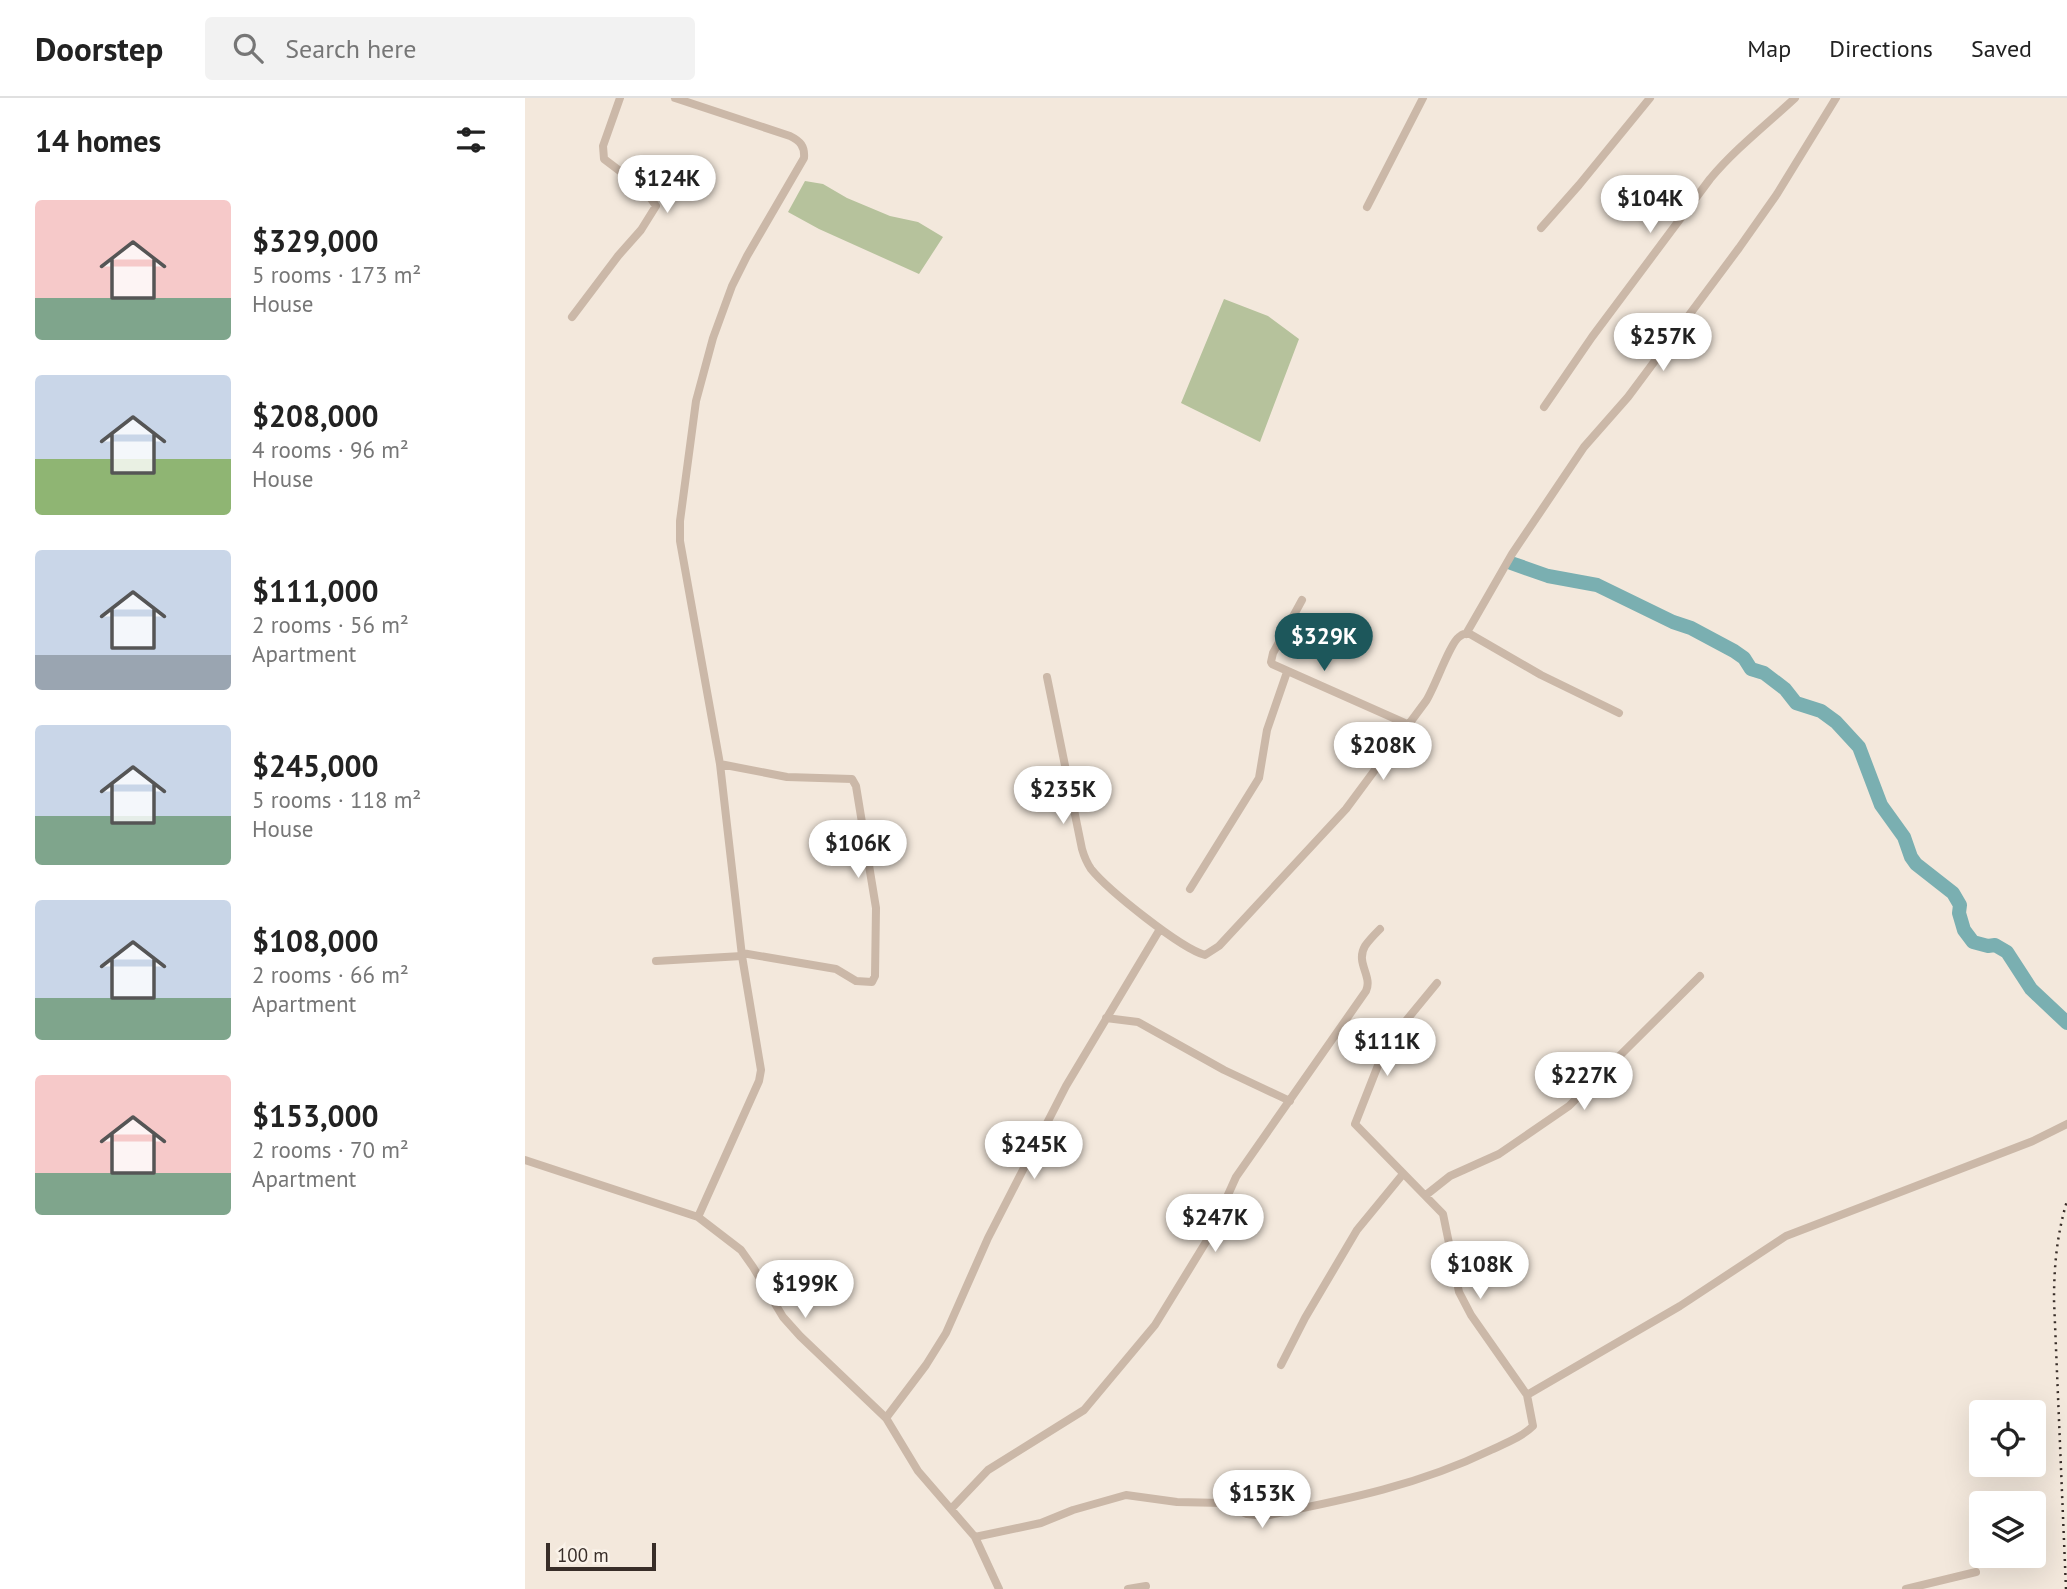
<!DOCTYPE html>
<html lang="en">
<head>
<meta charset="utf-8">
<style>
  :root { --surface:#fff; --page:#f2f2f2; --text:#222; --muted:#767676; --line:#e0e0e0; --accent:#1d575b }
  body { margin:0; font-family:"PT Sans",sans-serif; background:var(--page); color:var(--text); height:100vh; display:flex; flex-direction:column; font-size:26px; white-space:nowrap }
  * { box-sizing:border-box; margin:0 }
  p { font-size:23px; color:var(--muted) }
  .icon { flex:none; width:38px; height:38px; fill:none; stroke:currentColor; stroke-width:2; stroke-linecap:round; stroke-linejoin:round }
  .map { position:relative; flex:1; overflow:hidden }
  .side { display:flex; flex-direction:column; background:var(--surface); width:525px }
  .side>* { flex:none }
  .buttons { position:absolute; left:1444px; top:1302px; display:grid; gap:14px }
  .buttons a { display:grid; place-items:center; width:77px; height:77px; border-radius:7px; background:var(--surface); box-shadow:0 7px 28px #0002; font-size:35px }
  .scale { position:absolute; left:21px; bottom:18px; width:110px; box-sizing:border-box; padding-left:7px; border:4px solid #382d28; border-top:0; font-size:19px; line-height:24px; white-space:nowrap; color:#382d28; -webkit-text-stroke:5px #faf2e9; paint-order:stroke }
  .price { position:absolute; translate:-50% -60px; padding:0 16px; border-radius:24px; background:#fff; color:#222; font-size:23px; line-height:46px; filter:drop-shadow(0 2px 4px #0008) }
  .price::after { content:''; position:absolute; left:50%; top:42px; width:21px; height:16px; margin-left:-10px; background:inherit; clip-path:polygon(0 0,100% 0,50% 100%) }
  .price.on { background:var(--accent); color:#fff }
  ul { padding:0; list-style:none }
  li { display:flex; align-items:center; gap:21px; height:175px; padding:0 35px }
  li span { display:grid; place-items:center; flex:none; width:196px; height:140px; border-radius:7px; color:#555 }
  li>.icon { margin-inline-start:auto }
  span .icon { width:84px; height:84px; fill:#fffc; stroke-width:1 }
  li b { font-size:30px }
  h2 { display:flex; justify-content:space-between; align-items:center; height:84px; padding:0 35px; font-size:30px }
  header { display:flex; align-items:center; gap:42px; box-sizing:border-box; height:98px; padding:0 35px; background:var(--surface); border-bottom:2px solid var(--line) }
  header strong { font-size:33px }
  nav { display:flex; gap:38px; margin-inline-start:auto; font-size:24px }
  .search { width:490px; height:63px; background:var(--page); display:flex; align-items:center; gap:18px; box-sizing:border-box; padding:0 24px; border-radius:7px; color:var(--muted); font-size:26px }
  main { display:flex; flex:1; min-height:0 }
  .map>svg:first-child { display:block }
  .green { fill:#b6c29c }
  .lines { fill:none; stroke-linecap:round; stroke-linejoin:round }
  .river { stroke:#7aafb1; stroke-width:14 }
  .minor { stroke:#cbb8a8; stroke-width:8 }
  .rail { stroke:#382d28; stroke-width:2.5; stroke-dasharray:2 5; stroke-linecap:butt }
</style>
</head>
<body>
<header>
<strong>Doorstep</strong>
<div class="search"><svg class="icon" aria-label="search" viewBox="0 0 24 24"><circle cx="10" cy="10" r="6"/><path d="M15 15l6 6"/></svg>Search here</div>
<nav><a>Map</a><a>Directions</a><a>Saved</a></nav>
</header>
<main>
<section class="side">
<h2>14 homes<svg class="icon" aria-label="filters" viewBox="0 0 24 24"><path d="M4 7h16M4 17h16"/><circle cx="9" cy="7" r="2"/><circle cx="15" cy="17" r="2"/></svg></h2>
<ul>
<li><span style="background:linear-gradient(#f6c9c9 70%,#7fa58c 0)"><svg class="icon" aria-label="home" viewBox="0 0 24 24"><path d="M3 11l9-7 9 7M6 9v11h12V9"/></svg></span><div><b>$329,000</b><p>5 rooms · 173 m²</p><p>House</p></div></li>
<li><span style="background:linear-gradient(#c9d6e8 60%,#8fb573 0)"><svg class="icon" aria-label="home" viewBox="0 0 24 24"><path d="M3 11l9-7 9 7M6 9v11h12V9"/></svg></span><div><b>$208,000</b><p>4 rooms · 96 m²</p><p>House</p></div></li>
<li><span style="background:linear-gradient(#c9d6e8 75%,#9aa5b1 0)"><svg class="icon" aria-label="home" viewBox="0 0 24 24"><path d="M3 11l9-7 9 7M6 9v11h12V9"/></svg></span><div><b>$111,000</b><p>2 rooms · 56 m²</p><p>Apartment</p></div></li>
<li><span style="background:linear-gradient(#c9d6e8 65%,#7fa58c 0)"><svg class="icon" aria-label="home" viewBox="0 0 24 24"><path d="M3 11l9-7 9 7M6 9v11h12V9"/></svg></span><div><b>$245,000</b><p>5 rooms · 118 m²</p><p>House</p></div></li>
<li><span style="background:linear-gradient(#c9d6e8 70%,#7fa58c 0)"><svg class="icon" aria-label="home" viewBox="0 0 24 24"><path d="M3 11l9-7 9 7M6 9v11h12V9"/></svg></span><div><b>$108,000</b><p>2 rooms · 66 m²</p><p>Apartment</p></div></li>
<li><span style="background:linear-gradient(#f6c9c9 70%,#7fa58c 0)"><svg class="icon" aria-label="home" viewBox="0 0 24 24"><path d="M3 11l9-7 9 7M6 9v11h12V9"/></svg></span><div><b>$153,000</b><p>2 rooms · 70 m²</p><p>Apartment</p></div></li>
</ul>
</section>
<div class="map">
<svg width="1542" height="1491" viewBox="0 0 1542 1491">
  <rect width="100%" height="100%" fill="#f3e8dc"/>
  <path class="green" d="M 280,83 L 298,86 L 322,100 L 365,118 L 393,124 L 418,139 L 394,176 L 294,131 L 263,114 Z
    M 699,201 L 743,218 L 774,241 L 735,344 L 656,305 Z"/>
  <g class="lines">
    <path class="river" d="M 986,465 L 1023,478 L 1072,487 L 1148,524 L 1166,530 L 1209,553 L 1219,560 L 1226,571 L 1239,575 L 1260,591 L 1271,605 L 1296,613 L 1311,624 L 1334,649 L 1356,707 L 1379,739 L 1386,759 L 1391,766 L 1428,795 L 1435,807 L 1434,815 L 1439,832 L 1448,844 L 1463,848 L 1470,847 L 1482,854 L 1506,891 L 1542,925"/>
    <path class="minor" d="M 150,0 L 265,38 C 275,43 280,48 279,60 L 222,158 L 207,188 L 188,240 L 171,303 L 155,423 L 155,443 L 195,666 L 217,858 L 236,972 L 234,983 L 173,1119
      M 842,109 L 898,0
      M 1016,130 L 1054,87 L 1125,0
      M 47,219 L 93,158 L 116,132 L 131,108 L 120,92 L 79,61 L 78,48 L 95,0
      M 1019,309 L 1067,239 L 1185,81 C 1210,51 1241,27 1270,0
      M 777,502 L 748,555 L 746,564 L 747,566 L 882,626
      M 941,536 L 987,456 L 1059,349 L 1103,299 L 1214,150 L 1252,96 L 1311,0
      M 522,579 L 557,751 C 559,758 562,765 566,771 C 583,792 655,850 680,857 L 694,848 L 821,711 L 901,603 C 910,589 925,545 934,539 C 939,535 940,536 945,536 L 1016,577 L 1094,615
      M 195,666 L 262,679 L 327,681 L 331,688 L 351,810 L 350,878 L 347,884 L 331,883 L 311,871 L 217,855
      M 665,791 L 734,680 L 742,632 L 762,574
      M 131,863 L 217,858
      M 581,920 L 613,924 L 699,972 L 765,1003
      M 0,1062 L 173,1119 L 216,1152 L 228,1169 L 258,1219 L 275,1238 L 361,1320 L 393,1373 L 450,1439 L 474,1491
      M 901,1097 L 925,1078 L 974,1056 L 1044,1008 L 1175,878
      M 756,1267 L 780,1220 L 832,1132 L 878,1076
      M 1002,1297 L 1155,1208 L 1261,1138 L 1508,1043 L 1542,1026
      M 361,1320 L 401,1267 L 421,1235 L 463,1140 L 541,988 L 635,831
      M 426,1411 L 463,1372 L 559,1312 L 630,1227 L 684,1139 L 711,1079 L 841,893 C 848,878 830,865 840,848 C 844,842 850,836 855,831
      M 450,1439 L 516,1425 L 548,1412 L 601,1397 L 652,1404 L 698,1405 L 722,1416 L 739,1418 C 819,1402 892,1388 966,1352 C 981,1345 997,1339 1008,1328 L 1002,1297 L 946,1217 L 934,1194 L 918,1116 L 830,1026 L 861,947 L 912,885
      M 603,1491 L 621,1488
      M 1381,1491 L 1451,1474"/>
    <path class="rail" d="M 1541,1491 L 1529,1202 C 1529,1168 1532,1136 1542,1103"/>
  </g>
</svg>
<div class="buttons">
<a><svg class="icon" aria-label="locate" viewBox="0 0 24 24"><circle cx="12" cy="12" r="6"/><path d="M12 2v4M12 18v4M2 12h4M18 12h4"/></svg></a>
<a><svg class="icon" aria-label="layers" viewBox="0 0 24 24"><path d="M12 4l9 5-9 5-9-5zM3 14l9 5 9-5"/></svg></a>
</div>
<div class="scale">100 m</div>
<b class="price" style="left:142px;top:117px">$124K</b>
<b class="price" style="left:1125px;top:137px">$104K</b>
<b class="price" style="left:1138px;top:275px">$257K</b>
<b class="price on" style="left:799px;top:575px">$329K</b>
<b class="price" style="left:858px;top:684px">$208K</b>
<b class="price" style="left:538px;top:728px">$235K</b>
<b class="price" style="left:333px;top:782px">$106K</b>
<b class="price" style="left:862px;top:980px">$111K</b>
<b class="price" style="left:1059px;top:1014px">$227K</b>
<b class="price" style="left:509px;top:1083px">$245K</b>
<b class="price" style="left:690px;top:1156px">$247K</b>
<b class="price" style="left:955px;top:1203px">$108K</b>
<b class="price" style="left:280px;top:1222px">$199K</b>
<b class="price" style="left:737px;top:1432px">$153K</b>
</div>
</main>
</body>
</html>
